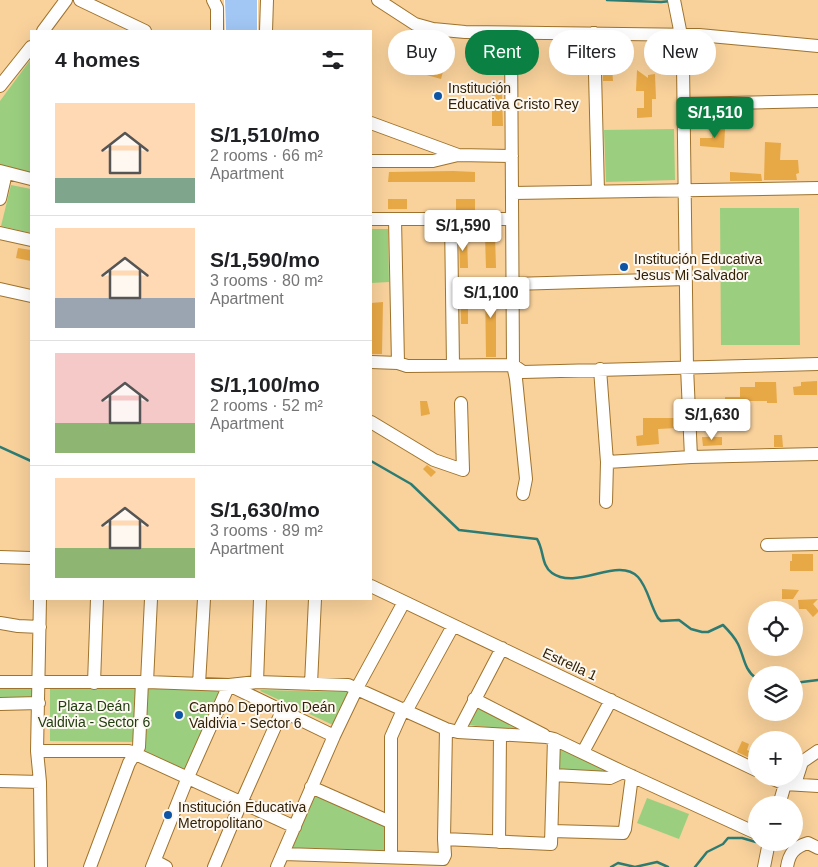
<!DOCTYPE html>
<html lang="en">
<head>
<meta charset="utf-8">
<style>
  :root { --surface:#fff; --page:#f2f2f2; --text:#202124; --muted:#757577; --line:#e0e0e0; --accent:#0b8043 }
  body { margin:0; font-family:Arial,sans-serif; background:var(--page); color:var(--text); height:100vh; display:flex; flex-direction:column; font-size:19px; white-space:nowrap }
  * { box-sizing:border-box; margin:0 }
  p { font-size:16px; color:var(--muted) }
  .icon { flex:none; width:28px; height:28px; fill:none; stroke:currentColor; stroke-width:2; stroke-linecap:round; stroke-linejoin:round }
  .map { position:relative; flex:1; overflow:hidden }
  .side { position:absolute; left:30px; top:30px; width:342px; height:570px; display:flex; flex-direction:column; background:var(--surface); border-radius:0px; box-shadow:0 5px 20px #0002 }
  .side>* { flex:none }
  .hud { position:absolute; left:388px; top:30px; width:355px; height:45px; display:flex; gap:10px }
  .buttons { position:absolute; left:748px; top:601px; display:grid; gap:10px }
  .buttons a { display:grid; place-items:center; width:55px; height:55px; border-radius:50%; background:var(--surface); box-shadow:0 5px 20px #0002; font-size:25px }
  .price { position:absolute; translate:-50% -42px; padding:0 11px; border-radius:5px; background:#fff; color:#222; font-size:16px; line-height:32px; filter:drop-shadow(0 1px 2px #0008) }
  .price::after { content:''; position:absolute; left:50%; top:30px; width:15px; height:11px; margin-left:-8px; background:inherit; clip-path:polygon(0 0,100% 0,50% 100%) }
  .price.active { background:var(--accent); color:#fff }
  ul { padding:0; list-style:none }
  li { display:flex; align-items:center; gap:15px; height:125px; padding:0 25px }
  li+li { border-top:1px solid var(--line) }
  li span { display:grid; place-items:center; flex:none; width:140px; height:100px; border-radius:0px; color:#555 }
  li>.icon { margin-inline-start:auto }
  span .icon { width:60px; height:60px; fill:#fffc; stroke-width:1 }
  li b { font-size:21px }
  h2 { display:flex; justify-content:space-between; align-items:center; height:60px; padding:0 25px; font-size:21px }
  .tag { padding:0 18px; border-radius:22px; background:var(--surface); box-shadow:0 5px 20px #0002; font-size:18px; line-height:45px }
  .tag.active { background:var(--accent); color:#fff }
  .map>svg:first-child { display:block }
  .green { fill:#9bcf7f }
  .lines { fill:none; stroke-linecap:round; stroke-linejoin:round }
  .stream { stroke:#2d7c73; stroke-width:2.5 }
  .building { fill:#e7a846 }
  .minor-casing { stroke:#9f732d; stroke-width:14 }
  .major-casing { stroke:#fff; stroke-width:18 }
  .minor { stroke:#fff; stroke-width:12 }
  .major { stroke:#a2c7f5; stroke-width:16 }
  .poi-dot { fill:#0e56a5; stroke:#fdf8f1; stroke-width:2 }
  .labels { text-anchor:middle; stroke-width:4; stroke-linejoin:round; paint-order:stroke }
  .poi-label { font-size:14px; fill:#342205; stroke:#fdf8f1; text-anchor:start }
  .street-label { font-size:14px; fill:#342205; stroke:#fdf8f1 }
  .park-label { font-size:14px; fill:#223e10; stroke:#fdf8f1 }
</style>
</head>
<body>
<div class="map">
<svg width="818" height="867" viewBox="0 0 818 867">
  <rect width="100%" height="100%" fill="#f8d19b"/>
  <path class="green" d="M 31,59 L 31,175 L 0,167 L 0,101 Z
    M 674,129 L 675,180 L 606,182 L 604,130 Z
    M 11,185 L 31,189 L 31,233 L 1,226 Z
    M 720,208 L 799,208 L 800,345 L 721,345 Z
    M 371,229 L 388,229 L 389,282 L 371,283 Z
    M 0,687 L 32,687 L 32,699 L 0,698 Z
    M 50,687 L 137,687 L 136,742 L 50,741 Z
    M 148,687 L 222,690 L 186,771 L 142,751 L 145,740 Z
    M 261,690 L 348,692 L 333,725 L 260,691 Z
    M 476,705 L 529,731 L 468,725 Z
    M 560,748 L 610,772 L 558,772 Z
    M 314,792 L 387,826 L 386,852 L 292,850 Z
    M 647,798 L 689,814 L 679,839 L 637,823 Z"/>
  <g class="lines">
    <path class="stream" d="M 607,0 L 661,2 L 671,1
      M 0,447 L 31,461
      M 371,461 L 411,484 L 459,530 L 537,539 C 544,550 541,565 552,573 C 577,591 618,556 638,577 C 648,588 650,605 658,618 L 661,621 L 679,620 L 691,629 L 702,632 L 708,632 L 723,625 C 729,631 734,636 738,644 C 744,656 744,670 756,678
      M 794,683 L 818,680
      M 611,867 L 618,863 L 635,867 L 657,862 L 668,867
      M 695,867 L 707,852 L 723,844 L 728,838 L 742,838 L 756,842"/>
  </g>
  <path class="building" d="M 420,61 L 444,68 L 441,79 L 416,72 Z
    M 603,66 L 612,66 L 613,81 L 603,81 Z
    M 637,70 L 648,78 L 648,75 L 655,74 L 656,99 L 652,99 L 652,117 L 637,118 L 637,108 L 644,108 L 644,91 L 636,91 Z
    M 492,94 L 502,94 L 503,126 L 492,126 Z
    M 713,128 L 725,129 L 724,148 L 700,146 L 700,138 L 712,138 Z
    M 765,142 L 781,143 L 780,160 L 798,160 L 799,173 L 796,174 L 797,180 L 764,180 Z
    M 453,171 L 475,172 L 475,182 L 388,182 L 389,172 Z
    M 730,172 L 761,174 L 762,181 L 730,181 Z
    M 388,199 L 407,199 L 407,209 L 388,209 Z
    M 456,199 L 475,199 L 475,210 L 456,210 Z
    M 459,236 L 467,236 L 468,268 L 460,268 Z
    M 485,236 L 495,236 L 496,268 L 486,268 Z
    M 18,248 L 31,250 L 31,261 L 16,258 Z
    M 496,281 L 496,357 L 486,357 L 485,282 Z
    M 460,282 L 468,282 L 468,324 L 461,324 Z
    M 383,302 L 382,354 L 372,354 L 371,303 Z
    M 817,381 L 817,395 L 794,395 L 793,387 L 801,386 L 801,382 Z
    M 755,382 L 776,382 L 777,403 L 767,403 L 767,401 L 747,401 L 747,406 L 725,406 L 725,397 L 740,397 L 740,387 L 755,387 Z
    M 420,401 L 427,401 L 430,414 L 421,416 Z
    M 643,418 L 676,418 L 677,428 L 658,429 L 659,444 L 637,446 L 636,436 L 643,435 Z
    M 774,435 L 782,435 L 783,447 L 774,447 Z
    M 702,437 L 722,437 L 722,445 L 703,446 Z
    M 427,465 L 436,472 L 431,477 L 423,469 Z
    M 792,554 L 813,554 L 813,571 L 790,571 L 790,561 L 792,561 Z
    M 782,589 L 799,590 L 793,599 L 782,599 Z
    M 818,599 L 813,604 L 818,610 L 818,612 L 813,617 L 806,609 L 799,609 L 798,600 Z
    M 742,741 L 749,744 L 747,750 L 756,754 L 756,761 L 737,752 Z"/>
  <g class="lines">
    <g class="minor-casing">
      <path id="minor" d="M 80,0 L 145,31
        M 213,0 L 217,8 L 217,31
        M 378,0 L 415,24 L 433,29 L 465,32 L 699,35 L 818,46
        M 674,0 L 681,35 L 683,65 L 687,367 L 691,457
        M 43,31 L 66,0
        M 266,31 L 267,0
        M 594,33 L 598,192
        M 511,34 L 513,365 L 516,379 L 526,479 L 523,494
        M 0,86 L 31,47
        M 685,104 L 818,101
        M 371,123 L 458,155 L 512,156
        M 371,161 L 433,161 L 458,155
        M 0,171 L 31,179
        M 513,193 L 818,188
        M 0,199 L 6,173
        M 371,219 L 512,219
        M 395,219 L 398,363
        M 451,219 L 453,365
        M 0,233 L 31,240
        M 512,284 L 686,279
        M 0,289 L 31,296
        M 371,362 L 398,363 L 407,366 L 513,365 L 523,372 L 818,364
        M 600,369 L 607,462 L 606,502
        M 371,422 L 434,460 L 463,470 L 461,403
        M 607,462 L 691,457 L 818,454
        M 767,545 L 818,544
        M 0,557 L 31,558
        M 371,586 L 756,770
        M 40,599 L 37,751 L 40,782 L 41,867
        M 0,623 L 18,626 L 40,627
        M 0,682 L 147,682 L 229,685 L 257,682 L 348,685 L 446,729 L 458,732 L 546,737 L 554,739 L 623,772 L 756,833
        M 147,682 L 151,599
        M 257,682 L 260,599
        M 94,683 L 97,599
        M 199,684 L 204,599
        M 311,684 L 315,599
        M 474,699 L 544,735
        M 0,704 L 39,703
        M 458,732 L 502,648
        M 37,751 L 129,751 L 295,827
        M 583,752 L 611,700
        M 553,775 L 610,778 L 623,772
        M 771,778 L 785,784 L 818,786
        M 0,781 L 40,782
        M 795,784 L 802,762 L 818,751
        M 311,787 L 390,822
        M 779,805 L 785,784
        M 552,831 L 623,833 L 625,829 L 632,776
        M 444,839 L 551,844 L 554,739
        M 499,842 L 500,735
        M 283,854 L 443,859 L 445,855 L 444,839 L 446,729
        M 391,857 L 391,737 L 403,710 L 409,706 L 453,626
        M 155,861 L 166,867
        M 90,867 L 129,763 L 139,747 L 142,682
        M 152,867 L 188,777 L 229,685 L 334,736
        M 214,867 L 241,803 L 282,711
        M 277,867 L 334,736 L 357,688 L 404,602
        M 764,867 L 769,842
        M 787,867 C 789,854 794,847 808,843 L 818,848"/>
    </g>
    <g class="major-casing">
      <path id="major" d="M 233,0 L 234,31
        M 249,0 L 249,31"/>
    </g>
    <use href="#minor" class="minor"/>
    <use href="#major" class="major"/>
  </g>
  <g class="poi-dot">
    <circle cx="438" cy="96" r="5"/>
    <circle cx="624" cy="267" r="5"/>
    <circle cx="179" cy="715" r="5"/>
    <circle cx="168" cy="815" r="5"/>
  </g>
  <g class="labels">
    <g class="poi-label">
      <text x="448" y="93">Institución<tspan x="448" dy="16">Educativa Cristo Rey</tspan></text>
      <text x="634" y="264">Institución Educativa<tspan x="634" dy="16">Jesus Mi Salvador</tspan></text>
      <text x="189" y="712">Campo Deportivo Deán<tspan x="189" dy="16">Valdivia - Sector 6</tspan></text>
      <text x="178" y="812">Institución Educativa<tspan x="178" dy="16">Metropolitano</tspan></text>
    </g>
    <g class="street-label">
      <text transform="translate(570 664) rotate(25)" y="5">Estrella 1</text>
    </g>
    <g class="park-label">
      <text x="94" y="711">Plaza Deán<tspan x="94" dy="16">Valdivia - Sector 6</tspan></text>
    </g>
  </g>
</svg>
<div class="buttons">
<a><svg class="icon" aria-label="locate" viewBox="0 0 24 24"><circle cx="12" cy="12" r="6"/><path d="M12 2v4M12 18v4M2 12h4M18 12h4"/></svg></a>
<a><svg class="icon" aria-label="layers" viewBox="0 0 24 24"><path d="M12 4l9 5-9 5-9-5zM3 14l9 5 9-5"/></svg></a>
<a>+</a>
<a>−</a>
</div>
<b class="price active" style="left:715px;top:139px">S/1,510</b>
<b class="price" style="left:463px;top:252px">S/1,590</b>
<b class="price" style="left:491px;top:319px">S/1,100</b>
<b class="price" style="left:712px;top:441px">S/1,630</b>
<div class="hud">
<a class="tag">Buy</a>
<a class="tag active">Rent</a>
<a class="tag">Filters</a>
<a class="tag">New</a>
</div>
<section class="side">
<h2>4 homes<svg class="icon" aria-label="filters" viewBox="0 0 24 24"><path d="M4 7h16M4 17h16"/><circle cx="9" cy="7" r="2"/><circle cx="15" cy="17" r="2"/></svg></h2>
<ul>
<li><span style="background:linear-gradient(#ffd9b3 75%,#7fa58c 0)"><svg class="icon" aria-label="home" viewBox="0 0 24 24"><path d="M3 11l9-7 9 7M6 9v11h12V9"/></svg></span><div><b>S/1,510/mo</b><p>2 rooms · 66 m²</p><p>Apartment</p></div></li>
<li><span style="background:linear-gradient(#ffd9b3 70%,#9aa5b1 0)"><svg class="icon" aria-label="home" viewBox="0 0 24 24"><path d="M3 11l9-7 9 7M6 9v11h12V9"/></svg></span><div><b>S/1,590/mo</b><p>3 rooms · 80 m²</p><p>Apartment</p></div></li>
<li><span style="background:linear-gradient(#f6c9c9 70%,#8fb573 0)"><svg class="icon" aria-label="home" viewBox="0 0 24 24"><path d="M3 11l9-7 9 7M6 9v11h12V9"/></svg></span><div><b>S/1,100/mo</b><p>2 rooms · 52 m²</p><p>Apartment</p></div></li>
<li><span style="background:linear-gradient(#ffd9b3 70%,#8fb573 0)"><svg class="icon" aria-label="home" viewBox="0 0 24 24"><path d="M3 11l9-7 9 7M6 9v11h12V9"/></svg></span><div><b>S/1,630/mo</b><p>3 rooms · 89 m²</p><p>Apartment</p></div></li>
</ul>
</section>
</div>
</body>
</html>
